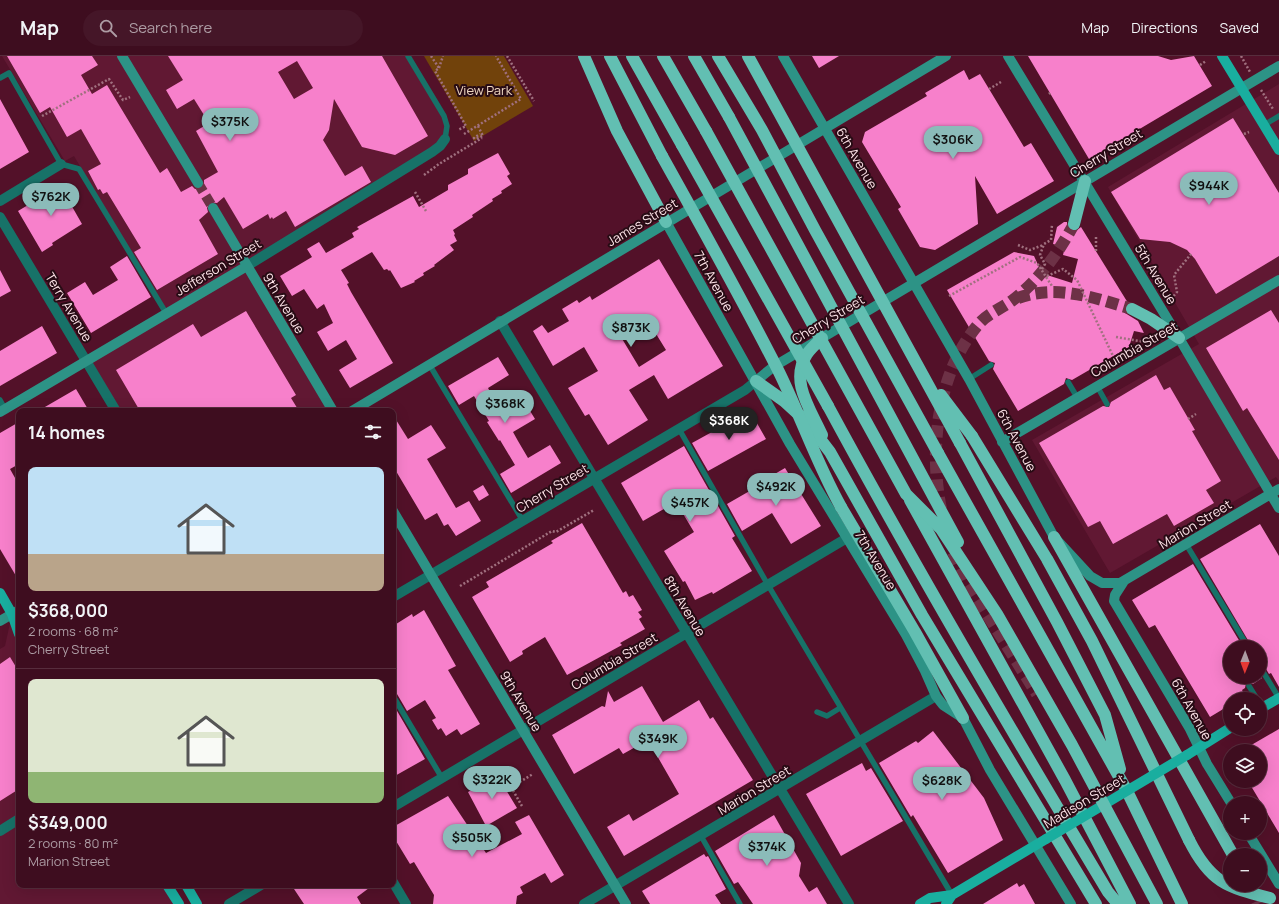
<!DOCTYPE html>
<html lang="en">
<head>
<meta charset="utf-8">
<style>
  :root { --surface:#3e0d1f; --page:#451628; --text:#f1f3f6; --muted:#ad9ca4; --line:#572d3d; --accent:#8bbbb9 }
  body { margin:0; font-family:Manrope,sans-serif; background:var(--page); color:var(--text); height:100vh; display:flex; flex-direction:column; font-size:15px; white-space:nowrap }
  * { box-sizing:border-box; margin:0 }
  p { font-size:13px; color:var(--muted) }
  .icon { flex:none; width:22px; height:22px; fill:none; stroke:currentColor; stroke-width:2; stroke-linecap:round; stroke-linejoin:round }
  .map { position:relative; flex:1; overflow:hidden }
  .panel { position:absolute; left:16px; top:352px; width:380px; height:480px; display:flex; flex-direction:column; background:var(--surface); border-radius:8px; box-shadow:0 4px 16px #0002,0 0 0 1px var(--line) }
  .panel>* { flex:none }
  .needle { width:26px; rotate:181deg }
  .fabs { position:absolute; left:1223px; top:584px; display:grid; gap:8px }
  .fabs a { display:grid; place-items:center; width:44px; height:44px; border-radius:50%; background:var(--surface); box-shadow:0 4px 16px #0002,0 0 0 1px var(--line); font-size:20px }
  .price { position:absolute; translate:-50% -34px; padding:0 9px; border-radius:14px; background:var(--accent); color:#111; font-size:13px; line-height:26px; filter:drop-shadow(0 1px 2px #0008) }
  .price::after { content:''; position:absolute; left:50%; top:24px; width:12px; height:9px; margin-left:-6px; background:inherit; clip-path:polygon(0 0,100% 0,50% 100%) }
  .price.current { background:#222; color:#fff }
  ul { padding:0; list-style:none }
  li { display:grid; align-content:center; gap:8px; height:212px; padding:0 12px }
  li+li { border-top:1px solid var(--line) }
  li span { display:grid; place-items:center; height:124px; border-radius:8px; color:#555 }
  li>.icon { margin-inline-start:auto }
  span .icon { width:72px; height:72px; fill:#fffc; stroke-width:1 }
  li b { font-size:17px }
  h2 { display:flex; justify-content:space-between; align-items:center; height:48px; padding:0 12px; font-size:17px }
  header { display:flex; align-items:center; gap:24px; box-sizing:border-box; height:56px; padding:0 20px; background:var(--surface); border-bottom:1px solid var(--line) }
  header strong { font-size:19px }
  nav { display:flex; gap:22px; margin-inline-start:auto; font-size:14px }
  .search { width:280px; height:36px; background:var(--page); display:flex; align-items:center; gap:10px; box-sizing:border-box; padding:0 14px; border-radius:22px; color:var(--muted); font-size:15px }
  .map>svg:first-child { display:block }
  .built { fill:#611833 }
  .green { fill:#71420b }
  .building { fill:#f780cb; fill-rule:evenodd }
  .lines { fill:none; stroke-linecap:round; stroke-linejoin:round }
  .secondary-tunnel { stroke:#6d3146; stroke-width:10; stroke-dasharray:10 5; stroke-linecap:butt }
  .highway-tunnel { stroke:#6d3146; stroke-width:12; stroke-dasharray:12 6; stroke-linecap:butt }
  .path { stroke:#a0707f; stroke-width:2.5; stroke-dasharray:2 2; stroke-linecap:butt }
  .lane { stroke:#177268; stroke-width:5.5 }
  .street { stroke:#177268; stroke-width:10 }
  .secondary { stroke:#2d9386; stroke-width:10 }
  .primary { stroke:#19ae9f; stroke-width:10 }
  .highway { stroke:#62bfb2; stroke-width:12 }
  .primary-bridge { stroke:#19ae9f; stroke-width:10 }
  .highway-bridge { stroke:#62bfb2; stroke-width:12 }
  .labels { text-anchor:middle; stroke-width:4; stroke-linejoin:round; paint-order:stroke }
  .park-label { font-size:13px; fill:#efd7c1; stroke:#270b14 }
  .street-label { font-size:13px; fill:#ffe5ea; stroke:#270b14 }
</style>
</head>
<body>
<header>
<strong>Map</strong>
<div class="search"><svg class="icon" aria-label="search" viewBox="0 0 24 24"><circle cx="10" cy="10" r="6"/><path d="M15 15l6 6"/></svg>Search here</div>
<nav><a>Map</a><a>Directions</a><a>Saved</a></nav>
</header>
<div class="map">
<svg width="1279" height="848" viewBox="0 0 1279 848">
  <rect width="100%" height="100%" fill="#531129"/>
  <path class="built" d="M 2,0 L 408,0 L 447,67 L 443,86 L 247,210 L 333,355 L 116,355 L 86,305 L 167,257 L 74,100 L 65,105 Z
    M 1279,28 L 1279,425 L 1276,421 L 1110,517 L 1032,384 L 1199,288 L 1108,131 Z
    M 12,558 L 19,569 L 19,829 L 173,829 L 185,848 L 0,848 L 0,593 L 5,590 Z"/>
  <path class="green" d="M 424,0 L 504,0 L 533,50 L 474,85 Z"/>
  <path class="building" d="M 7,0 L 92,0 L 98,9 L 81,19 L 92,38 L 107,29 L 160,117 L 167,112 L 181,136 L 192,130 L 195,133 L 201,133 L 204,130 L 204,124 L 218,116 L 196,75 L 209,67 L 194,43 L 177,53 L 166,34 L 183,24 L 168,0 L 382,0 L 428,80 L 395,99 L 362,91 L 334,43 L 329,74 L 323,84 L 345,120 L 362,110 L 371,126 L 295,171 L 286,155 L 273,163 L 272,161 L 270,163 L 268,158 L 243,173 L 224,141 L 217,147 L 210,146 L 207,152 L 208,156 L 199,164 L 218,198 L 157,234 L 134,196 L 141,192 L 107,136 L 103,138 L 100,133 L 98,134 L 88,115 L 101,108 L 81,73 L 67,81 L 50,51 L 40,57 ZM 297,5 L 313,32 L 294,43 L 278,16 Z
    M 812,0 L 839,0 L 819,12 Z
    M 1028,0 L 1158,0 L 1171,4 L 1194,0 L 1212,30 L 1089,103 Z
    M 964,14 L 969,24 L 980,18 L 1024,91 L 1031,87 L 1054,125 L 997,158 L 975,120 L 978,168 L 935,194 L 920,191 L 898,153 L 901,151 L 862,86 L 865,76 L 927,40 L 925,37 Z
    M 0,43 L 29,96 L 0,113 Z
    M 1233,62 L 1279,137 L 1279,200 L 1216,238 L 1195,203 L 1187,194 L 1170,186 L 1140,183 L 1111,136 Z
    M 498,97 L 510,118 L 507,120 L 512,128 L 501,135 L 502,137 L 492,143 L 493,145 L 472,159 L 473,161 L 453,174 L 455,178 L 454,179 L 457,185 L 450,189 L 454,194 L 434,209 L 435,210 L 423,217 L 424,219 L 414,225 L 415,226 L 401,232 L 390,214 L 389,215 L 387,213 L 384,214 L 372,196 L 341,214 L 349,227 L 347,228 L 351,236 L 393,307 L 350,332 L 339,314 L 357,303 L 346,284 L 328,295 L 317,276 L 333,267 L 324,248 L 317,253 L 304,233 L 292,240 L 280,220 L 312,201 L 307,193 L 319,186 L 326,197 L 354,181 L 352,177 L 359,173 L 357,171 L 413,140 L 419,151 L 448,134 L 448,129 L 468,118 L 468,113 Z
    M 63,128 L 73,146 L 70,147 L 82,168 L 52,187 L 53,189 L 42,196 L 18,155 Z
    M 1064,166 L 1067,166 L 1067,170 L 1072,175 L 1076,175 L 1081,171 L 1128,247 L 1125,250 L 1125,257 L 1138,265 L 1144,277 L 1134,275 L 1129,291 L 1072,324 L 1066,322 L 1064,328 L 1018,355 L 993,313 L 995,307 L 989,305 L 947,234 L 1014,196 L 1034,200 L 1039,211 L 1037,217 L 1044,219 L 1046,222 L 1047,219 L 1072,227 L 1078,203 L 1063,199 L 1065,191 L 1053,188 L 1057,171 Z
    M 127,200 L 151,241 L 91,277 L 67,237 L 85,226 L 93,239 L 118,224 L 110,211 Z
    M 659,203 L 723,310 L 668,343 L 654,319 L 629,334 L 648,364 L 608,389 L 589,358 L 585,360 L 568,332 L 598,315 L 584,291 L 553,310 L 533,275 L 542,269 L 548,277 L 569,265 L 562,253 L 577,244 L 579,247 L 590,240 L 592,244 ZM 645,260 L 666,294 L 639,311 L 618,276 Z
    M 0,214 L 11,235 L 0,241 Z
    M 1271,254 L 1279,267 L 1279,404 L 1247,352 L 1243,355 L 1206,292 Z
    M 246,255 L 296,339 L 291,342 L 299,355 L 140,355 L 116,314 L 193,268 L 201,281 Z
    M 42,270 L 57,297 L 0,330 L 0,295 Z
    M 498,301 L 509,319 L 488,332 L 502,358 L 524,345 L 535,363 L 513,376 L 518,385 L 528,402 L 550,389 L 561,407 L 511,437 L 500,418 L 515,409 L 500,384 L 499,385 L 487,366 L 489,365 L 474,340 L 459,349 L 448,330 Z
    M 1156,319 L 1164,334 L 1170,331 L 1195,374 L 1192,375 L 1221,425 L 1206,434 L 1214,447 L 1174,470 L 1167,458 L 1113,488 L 1100,465 L 1088,471 L 1039,387 L 1103,350 L 1109,351 L 1111,346 Z
    M 76,333 L 89,355 L 38,355 Z
    M 750,355 L 766,383 L 708,415 L 692,387 Z
    M 393,359 L 408,383 L 431,369 L 446,392 L 427,403 L 456,452 L 469,445 L 481,465 L 456,480 L 448,468 L 444,470 L 437,457 L 425,464 L 393,410 Z
    M 19,366 L 19,408 L 10,413 L 19,429 L 19,525 L 0,493 L 0,377 Z
    M 684,390 L 735,480 L 732,482 L 752,515 L 713,538 L 712,536 L 695,544 L 685,525 L 683,526 L 664,495 L 694,476 L 676,446 L 643,465 L 621,427 Z
    M 785,412 L 821,470 L 791,488 L 772,457 L 742,475 L 727,448 L 774,421 L 773,419 Z
    M 483,429 L 489,439 L 479,445 L 473,435 Z
    M 582,467 L 623,537 L 626,535 L 629,541 L 633,539 L 642,554 L 638,556 L 642,561 L 639,563 L 645,573 L 620,587 L 622,589 L 567,619 L 545,581 L 522,595 L 523,598 L 510,606 L 472,541 L 489,531 L 486,526 L 553,487 L 551,485 Z
    M 1260,468 L 1279,500 L 1279,631 L 1271,617 L 1269,618 L 1263,608 L 1260,607 L 1260,591 L 1252,591 L 1200,503 Z
    M 1193,508 L 1243,591 L 1230,591 L 1230,621 L 1260,621 L 1260,619 L 1262,622 L 1253,628 L 1246,627 L 1245,632 L 1242,634 L 1245,640 L 1240,643 L 1230,643 L 1230,649 L 1210,661 L 1155,569 L 1149,572 L 1132,544 Z
    M 424,554 L 456,610 L 448,614 L 480,668 L 461,679 L 457,673 L 446,680 L 441,672 L 438,674 L 432,664 L 436,662 L 425,644 L 407,655 L 397,638 L 393,636 L 393,570 L 412,558 L 413,561 Z
    M 10,601 L 19,616 L 19,733 L 0,745 L 0,608 Z
    M 642,630 L 663,666 L 699,644 L 710,663 L 713,661 L 753,724 L 624,800 L 607,771 L 629,758 L 633,765 L 679,738 L 648,684 L 623,698 L 619,692 L 574,718 L 552,679 L 602,650 L 605,651 L 608,635 L 614,646 Z
    M 393,648 L 425,703 L 393,721 Z
    M 1279,673 L 1279,777 L 1248,725 L 1260,725 L 1260,695 L 1241,695 Z
    M 933,675 L 984,742 L 1003,784 L 948,817 L 913,759 L 911,761 L 879,707 L 916,685 L 918,687 Z
    M 862,707 L 866,715 L 871,712 L 903,765 L 841,800 L 806,738 Z
    M 497,719 L 517,752 L 486,770 L 468,736 Z
    M 448,740 L 486,797 L 522,778 L 515,766 L 529,759 L 564,819 L 551,827 L 545,817 L 520,831 L 523,837 L 517,840 L 516,848 L 433,848 L 434,839 L 414,806 L 410,808 L 393,780 L 393,771 Z
    M 774,759 L 801,807 L 799,820 L 809,836 L 817,831 L 827,848 L 753,848 L 738,826 L 734,828 L 715,795 Z
    M 704,798 L 706,801 L 708,800 L 726,833 L 715,839 L 721,848 L 650,848 L 642,835 Z
    M 1017,827 L 1019,831 L 1024,828 L 1035,848 L 983,848 Z
    M 300,829 L 373,829 L 357,841 L 361,848 L 304,848 L 294,833 Z"/>
  <g class="lines">
    <path class="secondary-tunnel" d="M 198,127 L 213,152"/>
    <path class="highway-tunnel" d="M 1018,242 C 1057,228 1095,242 1132,253
      M 941,453 C 929,394 937,318 977,270 C 986,258 1001,253 1013,244 C 1039,224 1059,196 1074,168
      M 953,496 L 967,526 L 1037,638
      M 1249,829 L 1258,848"/>
    <path class="path" d="M 431,0 L 439,12 L 435,15 L 466,70 L 458,74
      M 507,0 L 534,45
      M 1241,0 L 1250,16
      M 1200,9 L 1206,5
      M 439,12 L 443,0
      M 989,33 L 1001,26
      M 1261,34 L 1273,53
      M 1049,38 L 1050,37
      M 42,60 L 109,23 L 123,44 L 130,41
      M 478,70 L 483,80 L 475,83 L 474,82 L 480,78
      M 464,78 L 521,43 L 496,0
      M 1244,78 L 1249,76
      M 424,119 L 439,108 L 482,82
      M 415,136 L 426,155
      M 1096,181 L 1096,196
      M 1018,189 L 1030,194 L 1043,189
      M 1042,213 L 1045,208 L 1040,199 L 1044,188 L 1051,184 L 1052,168
      M 1047,220 L 1063,213 L 1077,224 L 1114,302
      M 949,240 L 1020,201 L 1037,207 L 1052,230
      M 1171,243 L 1177,236 L 1174,219 L 1191,198
      M 1116,281 L 1145,286
      M 1188,363 L 1196,358
      M 460,530 L 552,475 L 556,476 L 594,454
      M 506,734 L 511,731
      M 522,750 L 511,731 L 533,718"/>
    <path class="lane" d="M 408,0 L 444,60 L 447,70 L 445,83
      M 0,22 L 9,17 L 61,108 L 79,113 L 166,257
      M 1264,69 L 1279,60
      M 429,308 L 523,465
      M 969,323 L 991,309
      M 1068,326 L 1077,341
      M 1097,330 L 1107,348
      M 0,344 L 5,353
      M 679,373 L 768,529 L 952,839
      M 1186,488 L 1248,591
      M 1260,611 L 1279,642
      M 1249,630 L 1257,643
      M 393,640 L 442,722
      M 817,656 L 827,660 L 840,652
      M 701,780 L 740,848"/>
    <path class="street" d="M 0,145 L 61,108
      M 0,161 L 116,355
      M 247,210 L 432,96 L 440,90 L 445,83
      M 500,265 L 849,848
      M 393,541 L 745,334 L 756,325
      M 393,751 L 847,482
      M 0,775 L 19,763
      M 393,826 L 406,848
      M 229,848 L 261,829
      M 584,848 L 936,640"/>
    <path class="secondary" d="M 122,0 L 198,127
      M 783,0 L 969,323 L 1054,481 L 1090,520 L 1102,527 L 1120,527 L 1279,433
      M 1008,0 L 1179,282 L 1279,452
      M 213,152 L 333,355
      M 666,166 L 790,388 L 906,579 L 925,615 L 936,640 L 943,649 L 963,662 L 990,714 L 1071,848
      M 756,325 L 773,311 L 1279,10
      M 352,355 L 946,0
      M 0,356 L 247,210
      M 1002,386 L 1279,224
      M 393,455 L 626,848
      M 1124,525 L 1115,539 L 1114,545 L 1190,673 L 1207,708 L 1231,747
      M 0,565 L 19,554
      M 1248,777 L 1279,828"/>
    <path class="primary" d="M 1222,0 L 1279,94
      M 0,537 L 12,558 L 19,578
      M 1260,653 L 1279,642
      M 1187,699 L 1230,672
      M 167,829 L 179,848
      M 186,829 L 197,848
      M 920,848 L 930,842 L 952,839
      M 946,848 L 952,839 L 1046,783"/>
    <path class="highway" d="M 584,0 L 617,75 L 666,166
      M 610,0 L 662,100
      M 632,0 L 682,89
      M 663,0 L 706,75
      M 694,0 L 729,61
      M 1074,168 L 1085,125
      M 1132,253 L 1151,263 L 1179,282
      M 822,282 C 817,287 811,292 807,298 C 789,325 811,354 822,379
      M 756,325 L 784,345 L 807,366 L 830,396 L 922,559 L 1096,848
      M 828,350 C 917,515 1012,676 1108,836 L 1118,848
      M 972,380 L 1047,503 L 1092,585 L 1189,784
      M 960,387 L 1057,566 L 1105,659 L 1120,713
      M 938,397 L 1127,735 L 1182,848
      M 910,444 L 1065,724 L 1130,848
      M 841,451 L 915,576 L 963,662
      M 1054,481 L 1233,799"/>
    <path class="primary-bridge" d="M 1046,783 L 1187,699"/>
    <path class="highway-bridge" d="M 718,0 L 762,74 L 815,174 L 938,397
      M 748,0 L 960,387
      M 729,61 C 806,203 881,345 958,486
      M 706,75 L 906,438 L 941,473 L 997,558 L 1072,689 L 1157,848
      M 682,89 L 828,350
      M 662,100 C 702,172 742,243 779,316 C 801,361 817,408 841,451
      M 941,339 L 972,380
      M 1189,784 C 1210,826 1226,831 1270,842"/>
  </g>
  <g class="labels">
    <g class="park-label">
      <text x="484" y="39">View Park</text>
    </g>
    <g class="street-label">
      <text transform="translate(1106 97) rotate(-31)" y="5">Cherry Street</text>
      <text transform="translate(857 102) rotate(60)" y="5">6th Avenue</text>
      <text transform="translate(642 166) rotate(-31)" y="5">James Street</text>
      <text transform="translate(218 211) rotate(-31)" y="5">Jefferson Street</text>
      <text transform="translate(1156 218) rotate(59)" y="5">5th Avenue</text>
      <text transform="translate(714 225) rotate(61)" y="5">7th Avenue</text>
      <text transform="translate(284 247) rotate(59)" y="5">9th Avenue</text>
      <text transform="translate(69 251) rotate(59)" y="5">Terry Avenue</text>
      <text transform="translate(828 263) rotate(-31)" y="5">Cherry Street</text>
      <text transform="translate(1134 293) rotate(-30)" y="5">Columbia Street</text>
      <text transform="translate(1017 384) rotate(62)" y="5">6th Avenue</text>
      <text transform="translate(552 432) rotate(-31)" y="5">Cherry Street</text>
      <text transform="translate(1195 468) rotate(-31)" y="5">Marion Street</text>
      <text transform="translate(876 504) rotate(59)" y="5">7th Avenue</text>
      <text transform="translate(685 550) rotate(59)" y="5">8th Avenue</text>
      <text transform="translate(614 605) rotate(-31)" y="5">Columbia Street</text>
      <text transform="translate(521 645) rotate(59)" y="5">9th Avenue</text>
      <text transform="translate(1192 653) rotate(61)" y="5">6th Avenue</text>
      <text transform="translate(754 734) rotate(-31)" y="5">Marion Street</text>
      <text transform="translate(1084 745) rotate(-31)" y="5">Madison Street</text>
    </g>
  </g>
</svg>
<div class="fabs">
<a><svg class="needle" viewBox="-14 -14 28 28"><path d="M0-13l5 13h-10z" fill="#e53935"/><path d="M0 13l5-13h-10z" fill="#ad9ca4"/></svg></a>
<a><svg class="icon" aria-label="locate" viewBox="0 0 24 24"><circle cx="12" cy="12" r="6"/><path d="M12 2v4M12 18v4M2 12h4M18 12h4"/></svg></a>
<a><svg class="icon" aria-label="layers" viewBox="0 0 24 24"><path d="M12 4l9 5-9 5-9-5zM3 14l9 5 9-5"/></svg></a>
<a>+</a>
<a>−</a>
</div>
<b class="price" style="left:230px;top:86px">$375K</b>
<b class="price" style="left:953px;top:104px">$306K</b>
<b class="price" style="left:1209px;top:150px">$944K</b>
<b class="price" style="left:51px;top:161px">$762K</b>
<b class="price" style="left:631px;top:292px">$873K</b>
<b class="price" style="left:505px;top:368px">$368K</b>
<b class="price current" style="left:729px;top:385px">$368K</b>
<b class="price" style="left:776px;top:451px">$492K</b>
<b class="price" style="left:690px;top:467px">$457K</b>
<b class="price" style="left:658px;top:703px">$349K</b>
<b class="price" style="left:492px;top:744px">$322K</b>
<b class="price" style="left:942px;top:745px">$628K</b>
<b class="price" style="left:472px;top:802px">$505K</b>
<b class="price" style="left:767px;top:811px">$374K</b>
<section class="panel">
<h2>14 homes<svg class="icon" aria-label="filters" viewBox="0 0 24 24"><path d="M4 7h16M4 17h16"/><circle cx="9" cy="7" r="2"/><circle cx="15" cy="17" r="2"/></svg></h2>
<ul>
<li><span style="background:linear-gradient(#bfe0f5 70%,#b9a48a 0)"><svg class="icon" aria-label="home" viewBox="0 0 24 24"><path d="M3 11l9-7 9 7M6 9v11h12V9"/></svg></span><div><b>$368,000</b><p>2 rooms · 68 m²</p><p>Cherry Street</p></div></li>
<li><span style="background:linear-gradient(#dfe7d0 75%,#8fb573 0)"><svg class="icon" aria-label="home" viewBox="0 0 24 24"><path d="M3 11l9-7 9 7M6 9v11h12V9"/></svg></span><div><b>$349,000</b><p>2 rooms · 80 m²</p><p>Marion Street</p></div></li>
</ul>
</section>
</div>
</body>
</html>
